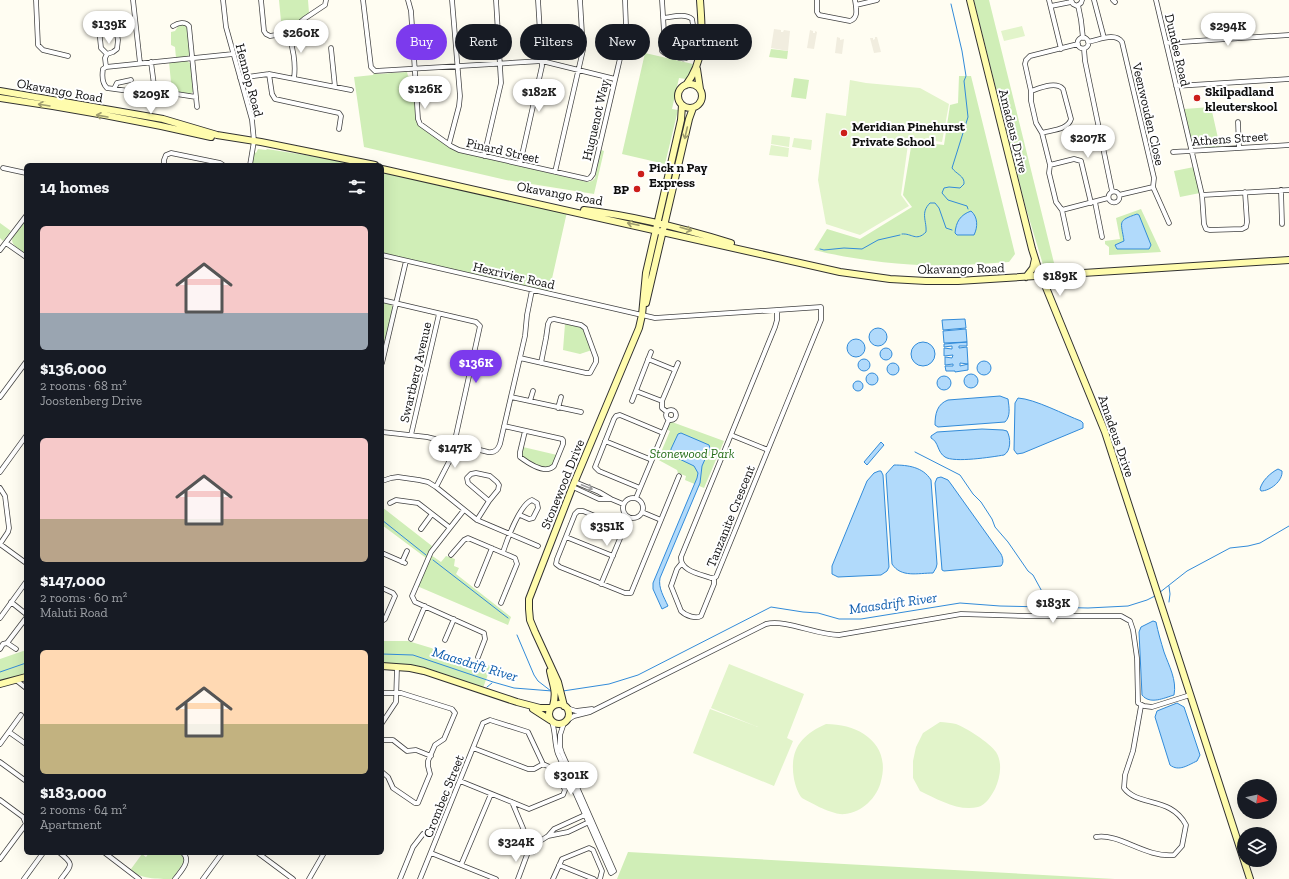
<!DOCTYPE html>
<html lang="en">
<head>
<meta charset="utf-8">
<style>
  :root { --surface:#171b24; --page:#242831; --text:#f1f3f6; --muted:#9ea1a6; --accent:#7c3aed }
  body { margin:0; font-family:"Zilla Slab",serif; background:var(--page); color:var(--text); height:100vh; display:flex; flex-direction:column; font-size:15px; white-space:nowrap }
  * { box-sizing:border-box; margin:0 }
  p { font-size:13px; color:var(--muted) }
  .icon { flex:none; width:22px; height:22px; fill:none; stroke:currentColor; stroke-width:2; stroke-linecap:round; stroke-linejoin:round }
  .map { position:relative; flex:1; overflow:hidden }
  .details { position:absolute; left:24px; top:163px; width:360px; height:692px; display:flex; flex-direction:column; background:var(--surface); border-radius:6px; box-shadow:0 4px 16px #0002 }
  .details>* { flex:none }
  .top-card { position:absolute; left:396px; top:24px; width:380px; height:36px; display:flex; gap:8px }
  .needle { width:26px; rotate:98deg }
  .controls { position:absolute; left:1237px; top:779px; display:grid; gap:8px }
  .controls a { display:grid; place-items:center; width:40px; height:40px; border-radius:50%; background:var(--surface); box-shadow:0 4px 16px #0002; font-size:20px }
  .price { position:absolute; translate:-50% -34px; padding:0 9px; border-radius:14px; background:#fff; color:#222; font-size:13px; line-height:26px; filter:drop-shadow(0 1px 2px #0008) }
  .price::after { content:''; position:absolute; left:50%; top:24px; width:12px; height:9px; margin-left:-6px; background:inherit; clip-path:polygon(0 0,100% 0,50% 100%) }
  .price.on { background:var(--accent); color:#fff }
  ul { padding:0; list-style:none }
  li { display:grid; align-content:center; gap:8px; height:212px; padding:0 16px }
  li span { display:grid; place-items:center; height:124px; border-radius:6px; color:#555 }
  li>.icon { margin-inline-start:auto }
  span .icon { width:72px; height:72px; fill:#fffc; stroke-width:1 }
  li b { font-size:17px }
  h2 { display:flex; justify-content:space-between; align-items:center; height:48px; padding:0 16px; font-size:17px }
  .pill { padding:0 14px; border-radius:18px; background:var(--surface); box-shadow:0 4px 16px #0002; font-size:14px; line-height:36px }
  .pill.on { background:var(--accent); color:#fff }
  .map>svg:first-child { display:block }
  .green { fill:#d0eeb7 }
  .pitch { fill:#e2f4ca }
  .plaza { fill:#f1eddf }
  .water { fill:#b1dafb; stroke:#328bd9 }
  .lines { fill:none; stroke-linecap:round; stroke-linejoin:round }
  .stream { stroke:#328bd9; stroke-width:1 }
  .street-casing { stroke:#424242; stroke-width:5.5 }
  .secondary-casing { stroke:#313131; stroke-width:8 }
  .street { stroke:#fff; stroke-width:4 }
  .secondary { stroke:#fffcad; stroke-width:6 }
  .oneway { stroke:#9f9d6e }
  .oneway2 { stroke:#9f9f9f }
  .poi-dot { fill:#cc1e1a; stroke:#fff; stroke-width:1.5 }
  .labels { text-anchor:middle; stroke-width:4; stroke-linejoin:round; paint-order:stroke }
  .street-label { font-size:13px; fill:#0f0f0f; stroke:#fff }
  .poi-label { font-size:13px; font-weight:bold; fill:#0f0f0f; stroke:#fff; text-anchor:start }
  .park-label { font-size:13px; font-style:italic; fill:#256e19; stroke:#fff }
  .water-label { font-size:14px; font-style:italic; fill:#0d5cad; stroke:#fff }
</style>
</head>
<body>
<div class="map">
<svg width="1289" height="879" viewBox="0 0 1289 879">
  <rect width="100%" height="100%" fill="#fffdf2"/>
  <path class="green" d="M 279,0 L 308,0 L 309,13 L 288,30 L 282,32 Z
    M 974,0 L 989,0 L 1056,271 L 1049,271 L 1044,268 L 1026,208 Z
    M 179,25 L 184,25 L 187,28 L 190,54 L 186,57 L 176,58 L 175,47 L 171,45 L 171,32 L 175,31 Z
    M 771,49 L 788,51 L 787,59 L 769,57 Z
    M 645,53 L 693,64 L 690,74 L 686,79 L 679,78 L 672,109 L 678,110 L 665,164 L 622,154 Z
    M 187,61 L 191,64 L 193,92 L 190,94 L 172,92 L 169,62 Z
    M 407,72 L 408,76 L 413,76 L 417,123 L 420,126 L 456,151 L 587,182 L 592,181 L 595,178 L 601,150 L 604,151 L 594,194 L 506,180 L 364,147 L 354,77 L 373,75 L 374,73 L 378,74 Z
    M 959,76 L 971,76 L 1015,254 L 1009,262 C 990,263 970,265 951,265 C 909,267 854,260 814,250 L 827,229 L 860,239 L 912,207 L 903,195 L 912,141 L 944,145 L 950,105 L 958,103 Z
    M 794,78 L 809,80 L 806,99 L 791,97 Z
    M 1211,107 L 1220,147 L 1196,147 L 1192,143 L 1184,109 Z
    M 258,149 L 266,150 L 267,149 L 324,158 L 355,165 L 251,165 L 254,152 L 256,153 Z
    M 1194,167 L 1200,193 L 1180,197 L 1174,171 Z
    M 382,171 L 567,212 L 549,292 L 382,253 Z
    M 1141,209 L 1161,252 L 1109,255 L 1109,247 L 1105,244 L 1105,241 L 1120,239 L 1116,218 Z
    M 23,222 L 26,224 L 26,255 C 6,240 10,241 23,222 Z
    M 0,223 L 11,231 L 3,241 L 0,238 Z
    M 382,302 L 391,304 L 393,308 L 386,339 L 382,343 Z
    M 565,324 L 582,327 L 584,329 L 592,350 L 580,354 L 563,350 Z
    M 672,422 L 724,441 L 704,488 L 685,480 L 686,476 L 678,473 L 677,470 L 655,458 L 656,456 L 659,457 L 670,431 L 666,429 L 669,423 Z
    M 523,447 L 557,455 L 553,465 C 541,471 531,463 522,456 Z
    M 382,507 L 432,546 L 426,558 L 382,525 Z
    M 431,555 L 441,562 L 446,556 L 455,559 L 454,566 L 459,568 L 456,574 L 511,617 L 508,625 L 417,586 Z
    M 382,641 L 408,641 L 491,666 L 483,688 L 382,663 Z
    M 26,650 L 26,674 L 0,682 L 0,659 Z
    M 628,852 L 1115,879 L 617,879 Z
    M 149,853 L 180,853 L 185,859 L 184,862 L 172,879 C 159,879 137,879 131,869 L 142,854 L 146,857 Z"/>
  <path class="pitch" d="M 1022,26 L 1025,36 L 1004,41 L 1001,31 Z
    M 850,80 L 866,83 L 920,88 L 949,104 L 942,142 L 909,137 L 901,195 L 909,206 L 860,235 L 826,224 L 818,180 L 826,113 L 846,116 Z
    M 772,135 L 790,137 L 789,147 L 771,144 Z
    M 794,138 L 812,140 L 811,150 L 792,147 Z
    M 771,145 L 789,148 L 788,157 L 769,155 Z
    M 729,664 L 804,694 L 787,738 L 793,741 L 774,786 L 693,753 L 710,709 L 758,727 L 711,708 Z
    M 940,722 C 945,722 951,723 956,724 C 965,727 990,743 996,752 C 1003,763 1000,778 995,789 C 991,796 986,805 978,807 C 959,812 937,799 920,791 L 913,778 L 913,761 L 916,747 L 923,733 Z
    M 826,724 C 860,724 891,744 881,781 C 877,798 862,812 845,814 C 837,815 826,810 819,807 C 814,804 807,801 802,798 C 798,794 795,784 794,779 C 789,750 801,735 826,724 Z"/>
  <path class="plaza" d="M 774,29 L 781,30 L 781,32 L 783,32 L 784,30 L 790,31 L 788,51 L 771,48 Z
    M 810,30 L 813,31 L 813,33 L 815,33 L 815,31 L 817,32 L 814,49 L 807,48 Z
    M 837,37 L 840,38 L 840,40 L 844,39 L 842,54 L 835,53 Z
    M 875,37 L 877,37 L 881,52 L 874,53 L 870,38 L 873,38 L 873,40 L 875,39 Z"/>
  <path class="water" d="M 971,211 C 978,217 978,227 974,235 L 957,235 L 955,233 C 956,222 960,215 971,211 Z
    M 1137,214 L 1139,215 L 1151,245 L 1149,249 L 1117,249 L 1115,245 L 1124,241 C 1121,221 1117,221 1137,214 Z
    M 965,319 L 966,328 L 943,330 L 942,320 Z
    M869 337a9 9 0 1 1 18 0a9 9 0 1 1-18 0Z
    M 966,329 L 967,342 L 944,343 L 943,331 Z
    M847 348a9 9 0 1 1 18 0a9 9 0 1 1-18 0Z
    M 967,342 L 967,346 L 959,346 L 959,348 L 967,347 L 968,364 L 960,363 L 960,366 L 968,364 L 968,370 L 955,372 L 955,371 L 946,371 L 945,366 L 953,366 L 953,364 L 945,365 L 945,357 L 952,358 L 953,355 L 944,356 L 944,348 L 952,349 L 952,346 L 944,347 L 944,344 Z
    M911 354a12 12 0 1 1 24 0a12 12 0 1 1-24 0Z
    M880 354a6 6 0 1 1 12 0a6 6 0 1 1-12 0Z
    M858 365a6 6 0 1 1 12 0a6 6 0 1 1-12 0Z
    M977 368a7 7 0 1 1 14 0a7 7 0 1 1-14 0Z
    M887 369a6 6 0 1 1 12 0a6 6 0 1 1-12 0Z
    M866 379a6 6 0 1 1 12 0a6 6 0 1 1-12 0Z
    M964 381a7 7 0 1 1 14 0a7 7 0 1 1-14 0Z
    M937 383a7 7 0 1 1 14 0a7 7 0 1 1-14 0Z
    M853 386a5 5 0 1 1 10 0a5 5 0 1 1-10 0Z
    M 1000,396 L 1008,399 C 1009,407 1011,416 1005,422 L 938,427 L 935,425 C 935,414 937,404 948,400 Z
    M 1018,398 C 1035,399 1065,415 1081,421 L 1083,423 L 1083,428 L 1023,453 L 1017,454 L 1014,450 L 1015,403 Z
    M 982,429 L 1003,430 L 1007,431 C 1011,438 1011,451 1004,455 C 992,457 954,463 945,457 C 937,452 939,442 931,438 L 931,436 L 937,432 Z
    M 681,433 L 709,445 L 710,448 L 702,466 L 700,483 L 660,578 C 658,588 664,597 668,606 L 662,609 L 653,589 L 653,583 L 697,478 L 698,473 L 694,466 L 671,455 L 671,449 L 678,434 Z
    M 881,442 L 884,445 L 867,465 L 864,462 Z
    M 894,465 C 908,465 923,467 931,480 L 937,564 L 936,568 L 933,573 C 918,573 901,578 892,564 L 886,474 Z
    M 1278,469 L 1282,471 C 1283,481 1270,491 1261,491 L 1260,489 C 1262,481 1270,473 1278,469 Z
    M 879,471 L 881,471 L 883,475 L 889,567 L 887,571 L 881,575 L 838,577 L 832,574 L 832,566 L 867,481 L 874,473 Z
    M 941,477 L 948,480 L 951,484 L 1001,554 C 1003,558 1004,563 1001,566 L 944,571 L 942,570 L 935,483 L 937,478 Z
    M 1153,621 L 1156,622 C 1158,632 1161,642 1164,652 C 1169,666 1177,680 1174,695 C 1164,698 1150,705 1142,695 L 1139,632 L 1141,627 Z
    M 1177,703 L 1184,707 L 1200,755 L 1197,761 C 1188,765 1179,772 1170,765 L 1155,717 L 1157,711 Z"/>
  <g class="lines">
    <path class="stream" d="M 951,4 L 962,51 L 966,76 L 964,81 L 968,117 L 952,168 C 956,174 965,176 964,184 L 960,188 L 949,187 L 944,188 L 942,193 L 948,200 L 967,206 L 968,209
      M 902,234 C 912,233 916,242 926,232 C 927,221 920,213 930,203 L 935,203 L 939,208 L 946,228 L 952,230
      M 820,249 L 824,250 L 844,248 L 862,249 L 878,240 L 900,235
      M 915,452 L 960,475 L 973,494 L 981,502 L 992,519 L 995,527 L 1008,542 L 1028,571 L 1033,575 L 1045,597 L 1054,606
      M 382,520 L 426,555
      M 433,560 L 508,618
      M 1159,593 L 1187,571 L 1230,548 L 1248,546 L 1260,543 L 1289,526
      M 1169,602 L 1170,594 L 1169,586
      M 517,635 L 534,675 L 538,681 L 551,691
      M 382,654 L 413,655 L 493,682 L 514,688 L 552,691
      M 0,672 L 26,663
      M 487,687 L 492,683
      M 563,691 L 609,684 L 638,675 L 771,607 L 803,612 L 818,613 L 839,619 L 861,619 L 960,603 L 1000,606 L 1088,608 L 1128,606 L 1147,600 L 1155,596"/>
    <g class="street-casing">
      <path id="street" d="M 36,0 L 38,45 L 43,50 L 68,56
        M 133,0 L 140,63
        M 223,0 L 226,27 L 252,120 L 254,141 L 250,165
        M 261,0 L 264,31 L 266,34 L 270,36 L 288,33 L 304,19 L 325,5 L 326,0
        M 363,0 L 371,67 L 375,71 L 542,61 L 615,79
        M 408,0 L 411,11 L 418,119 L 420,124 L 451,146 L 459,150 L 587,179 L 590,178 L 593,174 L 625,37 L 626,26 L 625,0
        M 662,0 L 664,32 L 662,51 C 666,55 671,56 676,57 C 679,58 683,59 686,58 C 695,56 694,27 692,19 C 685,13 672,17 663,18
        M 817,0 L 817,12 L 819,15 L 850,21 C 859,18 856,8 855,0
        M 1049,0 L 1061,49
        M 1071,0 L 1073,4 L 1077,6 L 1081,3 L 1082,0
        M 1094,0 L 1104,38
        M 1113,0 L 1115,2
        M 1156,0 L 1202,195 L 1204,224 L 1206,229 L 1210,230 L 1242,229 L 1246,227 L 1247,222 L 1245,192
        M 856,5 L 877,0
        M 1078,5 L 1081,20 L 1083,38
        M 1051,6 L 1071,2
        M 173,26 C 178,23 185,21 189,26 L 197,107
        M 99,29 L 101,48 L 107,54 L 105,58 L 106,67 L 233,54
        M 288,33 C 293,46 296,64 294,78
        M1077.5 43a5.5 5.5 0 1 1 11 0a5.5 5.5 0 1 1-11 0Z
        M 1088,42 C 1099,40 1115,32 1122,42 L 1154,178 L 1153,187 L 1169,223
        M 1166,43 L 1289,35
        M 331,48 L 335,87
        M 1084,49 L 1085,61 L 1112,191
        M 107,54 L 113,52 L 117,49 L 118,40 L 116,29
        M 151,62 L 154,85 L 157,91 L 196,97
        M 106,67 L 103,69 C 102,75 102,83 107,88 L 129,91
        M 269,74 L 272,94 L 275,99 L 339,113 L 341,116 L 339,129
        M 240,78 L 269,74 L 351,90
        M 1176,86 L 1289,79
        M 114,89 L 117,83 L 131,80
        M 1031,91 C 1040,88 1056,81 1063,89 L 1071,119 C 1068,130 1051,130 1042,133
        M 1238,122 L 1239,148
        M 449,144 L 459,106 L 460,96 L 452,0
        M 1173,152 L 1289,145
        M 484,156 L 501,83 L 496,0
        M 520,164 L 542,66 L 538,0
        M 164,165 L 164,160 L 166,155 L 171,153 L 220,163 L 223,165
        M 1050,165 L 1074,159 L 1081,161 L 1091,203
        M 3,168 L 26,173
        M 555,172 L 583,50 L 580,0
        M 1281,190 L 1282,224
        M1108.5 197a5.5 5.5 0 1 1 11 0a5.5 5.5 0 1 1-11 0Z
        M 1119,195 L 1153,187
        M 1202,195 L 1289,190
        M 1095,202 L 1102,237
        M 1062,210 L 1108,198
        M 1068,238 L 1062,210 L 1056,202 L 1049,173 L 1050,165 L 1042,133 L 1036,123 L 1031,101 L 1031,91 L 1025,64 L 1026,60 L 1030,56 L 1078,44
        M 6,243 L 26,257
        M 0,250 L 26,216
        M 382,255 L 655,318 L 821,307 L 821,320 L 716,577 L 711,578 C 700,574 680,571 681,557 L 775,327 L 777,320 L 777,310
        M 382,300 L 476,322 L 480,326 L 451,458 L 436,487
        M 520,358 L 586,373 L 590,373 L 596,362 L 596,358 L 585,328 L 581,325 L 554,319 L 550,320 L 548,324 L 546,338 L 541,363
        M 648,359 L 675,370
        M 382,363 L 406,261
        M 636,391 L 662,401 L 662,408 L 667,412
        M 0,397 L 26,362
        M 511,397 L 581,412
        M 530,401 L 533,391
        M 632,401 L 651,352
        M 662,401 L 678,363
        M 558,408 L 561,397
        M666 415a5 5 0 1 1 10 0a5 5 0 1 1-10 0Z
        M 504,426 L 562,439 L 563,440 L 563,444 L 554,466 C 545,475 528,463 520,457 L 520,452 L 525,431
        M 382,432 L 427,437 L 488,452 C 494,453 498,450 500,444 L 525,336 L 527,315 L 532,290
        M 411,435 L 439,314
        M 731,435 L 768,450
        M 605,441 L 652,460
        M 0,472 L 26,436
        M 382,481 L 391,478 L 398,477 L 419,480 L 428,482 L 436,487 L 477,520 L 538,546
        M 575,482 L 599,492 L 611,499 L 623,504
        M 573,487 L 599,499 L 611,499
        M 0,488 L 5,496 L 9,528 L 8,532 L 0,544
        M 640,488 L 599,471 L 595,467 L 614,419 L 616,416 L 620,415 L 663,433
        M623 508a10 10 0 1 1 20 0a10 10 0 1 1-20 0Z
        M 636,498 L 669,419
        M 390,503 L 396,500 L 418,503 L 449,527
        M 464,510 L 431,552 L 412,596 L 415,602 L 484,633 L 485,639 L 478,657
        M 642,512 L 661,520
        M 477,520 L 489,501 L 498,490 L 499,485 L 497,482 L 490,476 L 476,473 L 471,474 L 467,478 L 468,483 L 489,501
        M 624,528 L 583,511 L 578,511 L 575,514 L 557,559 L 556,564 L 560,567 L 625,593 L 631,593 L 679,476
        M 421,529 L 432,514
        M 566,537 L 613,556
        M 0,544 L 26,563
        M 503,552 C 507,540 520,504 532,500 L 537,503 L 538,508 L 533,518 L 529,519 L 520,515
        M 382,553 L 405,563
        M 451,555 L 464,540 L 468,538 L 515,558 L 517,564 L 501,603
        M 402,562 L 407,551
        M 681,564 L 677,569 L 671,586 L 681,611 C 686,616 696,619 701,616 L 714,584 L 714,578
        M 601,584 L 629,517
        M 477,585 L 492,548
        M 382,588 L 393,593 L 395,596 L 385,619 L 382,621
        M 11,602 L 26,614
        M 0,618 L 26,582
        M 411,639 L 425,606
        M 445,640 L 454,619
        M 7,643 L 26,618
        M 0,649 L 3,644 L 7,643 L 16,649
        M 16,680 L 26,688
        M 382,693 L 401,693 L 452,709 L 455,713 L 444,739 L 435,745 L 428,761 L 428,766 L 430,774 L 418,803 L 415,803 L 393,788 L 388,777 L 382,772
        M 567,708 L 576,711 L 592,709
        M 566,721 L 574,716 L 590,712 L 766,624 C 786,619 816,635 839,635 L 961,614 L 1026,616 L 1121,616 L 1130,621 L 1133,630 L 1137,658 L 1138,703 L 1144,706 L 1152,707 L 1190,695
        M 552,722 C 556,734 554,743 558,754 L 611,873
        M 382,723 L 396,702 L 397,667
        M 564,723 L 560,735 L 560,747 L 562,753 L 614,871 L 611,873
        M 9,732 L 26,744
        M 382,740 L 393,740 L 407,751 L 416,750 L 431,756
        M 0,744 L 21,715
        M 473,748 L 528,769 L 534,769 L 543,764
        M 0,762 L 26,781
        M 0,800 L 23,817 L 26,824 L 0,859
        M 512,802 L 528,840
        M 548,836 L 568,832 L 591,821
        M 1096,837 C 1120,833 1145,858 1174,855 L 1182,846 L 1186,825 C 1171,796 1138,807 1124,788 L 1125,775 L 1133,751 L 1141,706
        M525 846a6 6 0 1 1 12 0a6 6 0 1 1-12 0Z
        M 537,843 L 548,836 L 554,829 L 587,814
        M 60,853 C 75,865 71,865 61,879
        M 105,853 L 139,879
        M 258,853 L 293,879
        M 431,853 L 496,879
        M 461,865 L 491,794
        M 559,865 L 594,879
        M 24,879 L 43,853
        M 175,879 C 180,872 192,861 183,853
        M 203,879 L 222,853
        M 309,879 L 324,853
        M 400,879 L 413,847 L 423,834
        M 420,879 L 483,723 L 490,720 L 528,732 L 543,764 L 556,770 L 565,790 L 563,795 L 529,809 L 460,781
        M 518,879 L 528,852
        M 553,879 L 562,859 L 589,848 L 593,850 L 602,871 L 600,879"/>
    </g>
    <g class="secondary-casing">
      <path id="secondary" d="M 970,0 L 1032,249 L 1038,268 L 1105,432 L 1250,879
        M 697,69 L 700,89
        M678 96a12 12 0 1 1 24 0a12 12 0 1 1-24 0Z
        M 686,85 C 706,59 702,31 700,0
        M 0,91 L 163,119 L 217,135 L 261,142 L 375,165
        M 0,98 C 70,108 141,121 211,137
        M 382,169 L 840,272 L 890,279 L 926,281 L 958,281 L 1289,260
        M 584,210 C 635,216 682,228 731,243
        M 1026,277 L 1033,268 L 1035,259
        M 646,303 L 689,119 L 693,108
        M 382,666 L 410,668 L 424,671 L 517,702 L 540,708 L 551,708
        M 550,671 C 553,686 557,691 553,706
        M 0,684 L 26,677
        M549 714a10 10 0 1 1 20 0a10 10 0 1 1-20 0Z
        M 564,706 L 558,682 L 535,632 L 530,620 L 529,609 L 529,599 L 572,488 L 639,328 L 642,315 L 646,273 L 681,120 L 682,105
        M 533,709 L 550,720"/>
    </g>
    <use href="#street" class="street"/>
    <use href="#secondary" class="secondary"/>
  </g>
  <defs><path id="oneway-shaft" d="M-6 0H5M1.5-3L5.5 0L1.5 3" fill="none" stroke-width="1.6" stroke-linecap="round" stroke-linejoin="round"/></defs>
  <g class="oneway">
    <use href="#oneway-shaft" transform="translate(44 105) rotate(-171)"/>
    <use href="#oneway-shaft" transform="translate(102 116) rotate(-170)"/>
    <use href="#oneway-shaft" transform="translate(686 133) rotate(103)"/>
    <use href="#oneway-shaft" transform="translate(633 224) rotate(-168)"/>
    <use href="#oneway-shaft" transform="translate(686 229) rotate(16)"/>
  </g>
  <use class="oneway2" href="#oneway-shaft" transform="translate(587 487) rotate(22)"/>
  <g class="poi-dot">
    <circle cx="1197" cy="98" r="4"/>
    <circle cx="844" cy="133" r="4"/>
    <circle cx="641" cy="174" r="4"/>
    <circle cx="637" cy="189" r="4"/>
  </g>
  <g class="labels">
    <g class="street-label">
      <text transform="translate(1178 50) rotate(77)" y="5">Dundee Road</text>
      <text transform="translate(250 80) rotate(75)" y="5">Hennop Road</text>
      <text transform="translate(60 90) rotate(10)" y="5">Okavango Road</text>
      <text transform="translate(1149 114) rotate(77)" y="5">Veenwouden Close</text>
      <text transform="translate(595 120) rotate(-77)" y="5">Huguenot Way</text>
      <text transform="translate(1014 131) rotate(76)" y="5">Amadeus Drive</text>
      <text transform="translate(1230 138) rotate(-4)" y="5">Athens Street</text>
      <text transform="translate(503 150) rotate(13)" y="5">Pinard Street</text>
      <text transform="translate(560 193) rotate(10)" y="5">Okavango Road</text>
      <text transform="translate(961 268) rotate(-1)" y="5">Okavango Road</text>
      <text transform="translate(514 275) rotate(13)" y="5">Hexrivier Road</text>
      <text transform="translate(415 372) rotate(-77)" y="5">Swartberg Avenue</text>
      <text transform="translate(1117 436) rotate(71)" y="5">Amadeus Drive</text>
      <text transform="translate(562 484) rotate(-68)" y="5">Stonewood Drive</text>
      <text transform="translate(730 516) rotate(-68)" y="5">Tanzanite Crescent</text>
      <text transform="translate(443 796) rotate(-68)" y="5">Crombec Street</text>
    </g>
    <g class="poi-label">
      <text x="1205" y="96">Skilpadland<tspan x="1205" dy="15">kleuterskool</tspan></text>
      <text x="852" y="131">Meridian Pinehurst<tspan x="852" dy="15">Private School</tspan></text>
      <text x="649" y="172">Pick n Pay<tspan x="649" dy="15">Express</tspan></text>
      <text x="629" y="194" text-anchor="end">BP</text>
    </g>
    <g class="park-label">
      <text x="692" y="458">Stonewood Park</text>
    </g>
    <g class="water-label">
      <text transform="translate(893 603) rotate(-8)" y="5">Maasdrift River</text>
      <text transform="translate(475 664) rotate(17)" y="5">Maasdrift River</text>
    </g>
  </g>
</svg>
<div class="controls">
<a><svg class="needle" viewBox="-14 -14 28 28"><path d="M0-13l5 13h-10z" fill="#e53935"/><path d="M0 13l5-13h-10z" fill="#9ea1a6"/></svg></a>
<a><svg class="icon" aria-label="layers" viewBox="0 0 24 24"><path d="M12 4l9 5-9 5-9-5zM3 14l9 5 9-5"/></svg></a>
</div>
<b class="price" style="left:109px;top:45px">$139K</b>
<b class="price" style="left:1228px;top:47px">$294K</b>
<b class="price" style="left:301px;top:54px">$260K</b>
<b class="price" style="left:425px;top:110px">$126K</b>
<b class="price" style="left:539px;top:113px">$182K</b>
<b class="price" style="left:151px;top:115px">$209K</b>
<b class="price" style="left:1088px;top:159px">$207K</b>
<b class="price" style="left:1060px;top:297px">$189K</b>
<b class="price on" style="left:476px;top:384px">$136K</b>
<b class="price" style="left:455px;top:469px">$147K</b>
<b class="price" style="left:607px;top:547px">$351K</b>
<b class="price" style="left:1053px;top:624px">$183K</b>
<b class="price" style="left:571px;top:796px">$301K</b>
<b class="price" style="left:516px;top:863px">$324K</b>
<div class="top-card">
<a class="pill on">Buy</a>
<a class="pill">Rent</a>
<a class="pill">Filters</a>
<a class="pill">New</a>
<a class="pill">Apartment</a>
</div>
<section class="details">
<h2>14 homes<svg class="icon" aria-label="filters" viewBox="0 0 24 24"><path d="M4 7h16M4 17h16"/><circle cx="9" cy="7" r="2"/><circle cx="15" cy="17" r="2"/></svg></h2>
<ul>
<li><span style="background:linear-gradient(#f6c9c9 70%,#9aa5b1 0)"><svg class="icon" aria-label="home" viewBox="0 0 24 24"><path d="M3 11l9-7 9 7M6 9v11h12V9"/></svg></span><div><b>$136,000</b><p>2 rooms · 68 m²</p><p>Joostenberg Drive</p></div></li>
<li><span style="background:linear-gradient(#f6c9c9 65%,#b9a48a 0)"><svg class="icon" aria-label="home" viewBox="0 0 24 24"><path d="M3 11l9-7 9 7M6 9v11h12V9"/></svg></span><div><b>$147,000</b><p>2 rooms · 60 m²</p><p>Maluti Road</p></div></li>
<li><span style="background:linear-gradient(#ffd9b3 60%,#c2b280 0)"><svg class="icon" aria-label="home" viewBox="0 0 24 24"><path d="M3 11l9-7 9 7M6 9v11h12V9"/></svg></span><div><b>$183,000</b><p>2 rooms · 64 m²</p><p>Apartment</p></div></li>
</ul>
</section>
</div>
</body>
</html>
